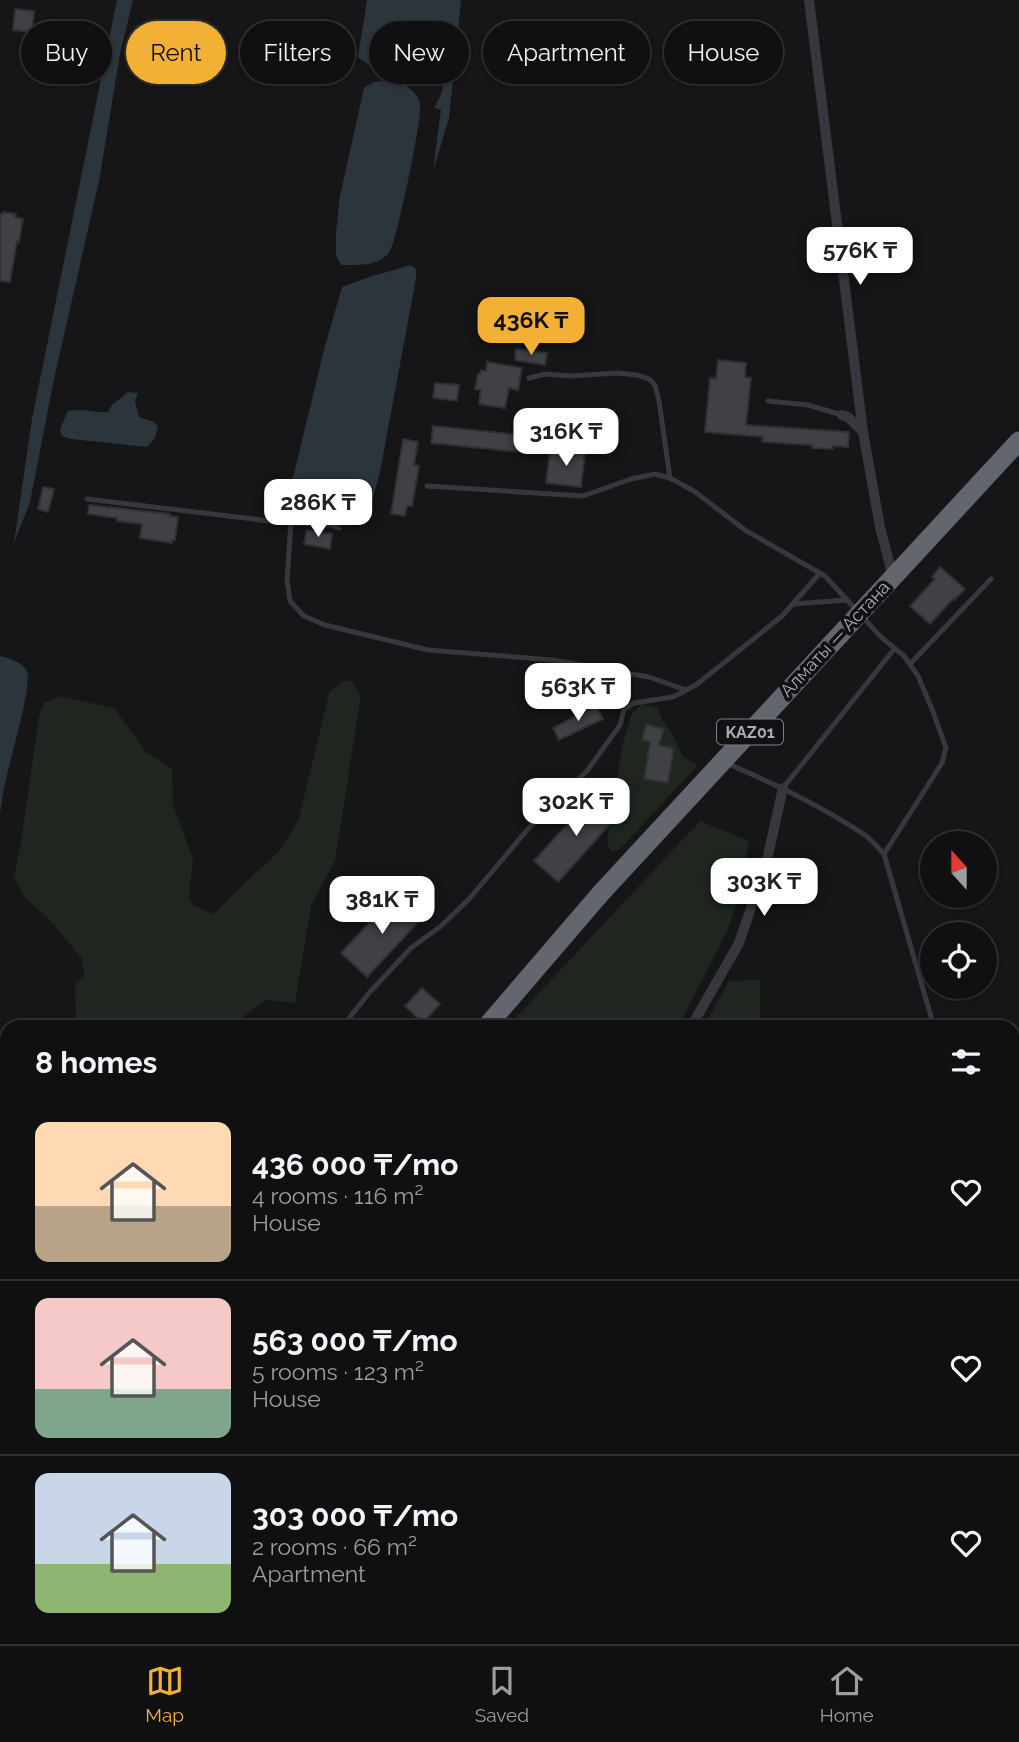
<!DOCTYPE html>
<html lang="en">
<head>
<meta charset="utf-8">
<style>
  :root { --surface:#101012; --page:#19191b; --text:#f1f3f6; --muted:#9c9d9f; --line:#303032; --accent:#f2b134 }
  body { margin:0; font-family:Raleway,sans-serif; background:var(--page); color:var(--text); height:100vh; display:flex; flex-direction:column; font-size:26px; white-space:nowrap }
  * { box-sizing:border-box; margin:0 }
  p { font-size:23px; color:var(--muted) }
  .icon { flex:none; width:38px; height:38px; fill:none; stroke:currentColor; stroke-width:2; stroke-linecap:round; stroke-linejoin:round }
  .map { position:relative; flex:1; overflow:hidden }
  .panel { position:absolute; left:0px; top:1020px; width:1020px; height:625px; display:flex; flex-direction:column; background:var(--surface); border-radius:21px 21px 0 0; box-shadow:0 2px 5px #0004,0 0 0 2px var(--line) }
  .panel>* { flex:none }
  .guide { position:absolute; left:21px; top:21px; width:978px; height:63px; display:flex; gap:14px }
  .needle { width:46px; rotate:339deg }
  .tools { position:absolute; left:920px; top:831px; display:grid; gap:14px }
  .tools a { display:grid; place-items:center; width:77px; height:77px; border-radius:50%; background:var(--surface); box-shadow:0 2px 5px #0004,0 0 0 2px var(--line); font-size:35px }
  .price { position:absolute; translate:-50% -60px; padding:0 16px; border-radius:14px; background:#fff; color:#222; font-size:23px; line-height:46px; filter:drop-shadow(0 2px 4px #0008) }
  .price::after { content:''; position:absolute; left:50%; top:42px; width:21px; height:16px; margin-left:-10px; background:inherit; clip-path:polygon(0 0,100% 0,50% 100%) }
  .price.on { background:var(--accent); color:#111 }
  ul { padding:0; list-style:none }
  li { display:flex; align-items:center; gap:21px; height:175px; padding:0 35px }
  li+li { border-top:2px solid var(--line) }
  li span { display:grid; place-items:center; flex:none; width:196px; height:140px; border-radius:14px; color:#555 }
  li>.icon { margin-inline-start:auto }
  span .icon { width:84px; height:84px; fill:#fffc; stroke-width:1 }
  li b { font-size:30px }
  h2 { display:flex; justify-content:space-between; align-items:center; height:84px; padding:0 35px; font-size:30px }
  .chip { padding:0 24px; border-radius:32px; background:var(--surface); box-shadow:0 2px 5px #0004,0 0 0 2px var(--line); font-size:24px; line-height:63px }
  .chip.on { background:var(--accent); color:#111 }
  .tab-bar { display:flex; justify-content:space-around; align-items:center; height:98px; border-top:2px solid var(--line); background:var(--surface); font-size:19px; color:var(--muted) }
  .tab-bar a { display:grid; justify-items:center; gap:4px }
  .tab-bar .on { color:var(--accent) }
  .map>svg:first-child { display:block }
  .green { fill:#1e261f }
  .water { fill:#2c353c }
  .building { fill:#404145; stroke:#303034; stroke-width:2 }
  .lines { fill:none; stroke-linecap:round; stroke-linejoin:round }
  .lane { stroke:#37383d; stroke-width:5 }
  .street { stroke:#37383d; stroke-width:10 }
  .highway { stroke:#63666e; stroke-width:19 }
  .labels { text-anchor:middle; stroke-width:7; stroke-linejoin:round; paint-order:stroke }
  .shield { fill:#111113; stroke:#7b7e86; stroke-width:2 }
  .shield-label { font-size:16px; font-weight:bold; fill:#a8adb8 }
  .street-label { font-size:18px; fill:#a8adb8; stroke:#111113 }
</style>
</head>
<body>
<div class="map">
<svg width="1019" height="1644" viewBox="0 0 1019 1644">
  <rect width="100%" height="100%" fill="#161618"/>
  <path class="green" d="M 342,681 L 351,681 L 361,695 L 335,861 L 311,906 L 295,1003 L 265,1000 L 240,1019 L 216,1027 L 76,1027 L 75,984 L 84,976 L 82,959 L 48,918 L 24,897 L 14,876 L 21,842 L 39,716 L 44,703 L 59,696 L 114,708 L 146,752 L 172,769 L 173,805 L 193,859 L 189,895 L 193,905 L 213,914 L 282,848 L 299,818 L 329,693 Z
    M 642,704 L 658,708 L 662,720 L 673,735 L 683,757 L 698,765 L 620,849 L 611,852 L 607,842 L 623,742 L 632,713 Z
    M 700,821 L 749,841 L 741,890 L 727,932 L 678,1027 L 507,1027 Z
    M 760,980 L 760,1027 L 704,1027 L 729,981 Z
    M 7,1488 L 7,1595 L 0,1593 L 0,1497 Z
    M 324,1638 L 463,1638 L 467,1644 L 316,1644 Z
    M 490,1638 L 582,1638 L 589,1644 L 496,1644 Z"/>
  <path class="water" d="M 117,0 L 133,0 L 120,54 L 99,181 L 54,379 L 30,502 L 14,543 L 32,419 Z
    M 367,0 L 461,0 L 449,118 L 433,171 L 441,110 L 434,108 C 442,95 447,82 439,68 C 419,65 384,71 368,64 C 364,62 361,59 358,57 Z
    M 393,80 C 405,85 417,90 420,104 C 423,115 397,240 390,251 C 388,254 386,256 383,258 C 373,266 354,265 341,265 L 336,255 L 336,233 L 340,196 L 364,88 L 374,82 Z
    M 411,265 L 416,269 L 416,278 L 380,472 L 371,506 L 359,501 L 316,499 L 305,511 L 297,511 L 288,498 L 325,346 L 342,287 L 366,278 Z
    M 128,392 L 138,393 L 135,401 L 139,417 L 153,422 L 158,426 L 155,438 L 147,447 L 71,439 L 62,436 L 60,429 L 68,411 C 82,408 94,413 108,412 L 112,405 Z
    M 0,656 C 9,658 24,663 27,672 C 32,686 11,756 7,775 C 4,787 2,800 0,813 Z"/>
  <path class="building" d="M 15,9 L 34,11 L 32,32 L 13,30 Z
    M 3,212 L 16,214 L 15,217 L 23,219 L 19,242 L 17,241 L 10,282 L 0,281 L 0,214 L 3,214 Z
    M 516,349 L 547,353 L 545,365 L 515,360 Z
    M 718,360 L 746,363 L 745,377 L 751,378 L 746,425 L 849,432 L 848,447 L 833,446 L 833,449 L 812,448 L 812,445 L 762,442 L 763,437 L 705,432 L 710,378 L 716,379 Z
    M 487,362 L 522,368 L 518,390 L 509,388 L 505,408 L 479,404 L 481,390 L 475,389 L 478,374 L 480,374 L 481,370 L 486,371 Z
    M 435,383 L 459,385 L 457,401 L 433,398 Z
    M 433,426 L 533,436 L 531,453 L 431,443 Z
    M 403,439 L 418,442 L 414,465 L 419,466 L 412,506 L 407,506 L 405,516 L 391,514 Z
    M 550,450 L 585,453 L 581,487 L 546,483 Z
    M 43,487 L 54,489 L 48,512 L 38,509 Z
    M 89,505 L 170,514 L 170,516 L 178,517 L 175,540 L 172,540 L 172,543 L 140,538 L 142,524 L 117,521 L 117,518 L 88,514 Z
    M 307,530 L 332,534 L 330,549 L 304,544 Z
    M 940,567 L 965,589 L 954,600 L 953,599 L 930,624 L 910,606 L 935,579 L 932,577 Z
    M 596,706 L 603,719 L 559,740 L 553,728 Z
    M 646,724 L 664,729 L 659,745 L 674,748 L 668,783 L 644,779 L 650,742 L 642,740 Z
    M 595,793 L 616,812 L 609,819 L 612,822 L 558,882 L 534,861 Z
    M 396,894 L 422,918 L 367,977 L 341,953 Z
    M 422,988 L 440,1004 L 423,1023 L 405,1006 Z"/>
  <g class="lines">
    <path class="lane" d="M 529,378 L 545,374 L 570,376 L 618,373 L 637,375 L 649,379 L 655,385 L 659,401 L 670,478
      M 768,401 L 808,405 L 842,415
      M 427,486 L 583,496 L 631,479 L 655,474 L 670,478 L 694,491 L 745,530 L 825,576 L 881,637 L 904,656 L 918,676 L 932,709 L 946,748 L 942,763 L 884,854
      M 87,499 L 278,522 L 331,525 L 339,528
      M 291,522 L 287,580 L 290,601 L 304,616 L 325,625 L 428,650 L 553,660 L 649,677 L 686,690
      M 793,604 L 847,600
      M 910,664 L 991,579
      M 726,763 C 773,783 822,806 865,835 C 872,840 878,848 884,854 L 934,1027
      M 783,788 L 895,648
      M 342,1027 L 369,993 L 411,948 L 441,926 L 469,899 L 528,829 L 587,771 L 620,725 L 624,709 L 634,703 L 673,697 L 696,685 L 782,616 L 820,573
      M 1013,1265 L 1019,1275
      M 0,1390 L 7,1375
      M 894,1643 L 895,1644
      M 637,1644 L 641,1638"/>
    <path class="street" d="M 809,0 L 863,432 L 880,527 L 893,577
      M 842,415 L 848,417 L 863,432
      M 691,1027 L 739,943 L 766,864 L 783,788"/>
    <path class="highway" d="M 486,1027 L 601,893 L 1019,441
      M 472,1638 L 476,1644
      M 595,1638 L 602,1644
      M 0,1641 L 7,1631
      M 93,1644 L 130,1641 L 150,1644
      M 260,1644 L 261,1638
      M 304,1644 L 311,1638"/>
  </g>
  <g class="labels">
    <rect class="shield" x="717" y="719.5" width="66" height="25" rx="5"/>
    <g class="shield-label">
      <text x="750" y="738">KАZ01</text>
    </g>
    <g class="street-label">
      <text transform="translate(835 639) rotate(-47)" y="6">Алматы — Астана</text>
    </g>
  </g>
</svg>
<div class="tools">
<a><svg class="needle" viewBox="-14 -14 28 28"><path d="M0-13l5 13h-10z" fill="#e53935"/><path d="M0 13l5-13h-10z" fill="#9c9d9f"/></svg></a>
<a><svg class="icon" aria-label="locate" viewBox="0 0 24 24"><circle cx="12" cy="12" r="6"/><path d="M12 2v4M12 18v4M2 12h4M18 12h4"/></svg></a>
</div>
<b class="price" style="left:860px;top:287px">576K ₸</b>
<b class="price on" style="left:531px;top:357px">436K ₸</b>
<b class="price" style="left:566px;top:468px">316K ₸</b>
<b class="price" style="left:318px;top:539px">286K ₸</b>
<b class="price" style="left:578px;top:723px">563K ₸</b>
<b class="price" style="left:576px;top:838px">302K ₸</b>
<b class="price" style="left:764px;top:918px">303K ₸</b>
<b class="price" style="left:382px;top:936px">381K ₸</b>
<div class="guide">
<a class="chip">Buy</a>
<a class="chip on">Rent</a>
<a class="chip">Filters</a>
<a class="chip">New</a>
<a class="chip">Apartment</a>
<a class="chip">House</a>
</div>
<section class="panel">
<h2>8 homes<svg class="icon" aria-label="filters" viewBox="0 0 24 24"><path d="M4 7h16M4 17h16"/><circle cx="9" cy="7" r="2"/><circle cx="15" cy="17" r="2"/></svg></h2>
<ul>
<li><span style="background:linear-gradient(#ffd9b3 60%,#b9a48a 0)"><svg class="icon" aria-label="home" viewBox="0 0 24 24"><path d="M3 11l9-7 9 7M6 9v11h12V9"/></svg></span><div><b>436 000 ₸/mo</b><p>4 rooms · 116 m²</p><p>House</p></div><svg class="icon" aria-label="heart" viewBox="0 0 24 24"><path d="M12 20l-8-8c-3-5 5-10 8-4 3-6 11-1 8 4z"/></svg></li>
<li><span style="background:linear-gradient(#f6c9c9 65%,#7fa58c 0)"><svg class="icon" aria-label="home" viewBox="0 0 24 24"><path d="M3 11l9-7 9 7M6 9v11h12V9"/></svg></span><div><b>563 000 ₸/mo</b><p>5 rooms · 123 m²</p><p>House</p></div><svg class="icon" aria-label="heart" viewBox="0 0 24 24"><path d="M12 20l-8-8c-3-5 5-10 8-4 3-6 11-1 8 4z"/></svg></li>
<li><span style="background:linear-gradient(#c9d6e8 65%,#8fb573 0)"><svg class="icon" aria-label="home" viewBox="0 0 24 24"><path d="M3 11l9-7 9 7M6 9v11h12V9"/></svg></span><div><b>303 000 ₸/mo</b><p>2 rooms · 66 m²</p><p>Apartment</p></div><svg class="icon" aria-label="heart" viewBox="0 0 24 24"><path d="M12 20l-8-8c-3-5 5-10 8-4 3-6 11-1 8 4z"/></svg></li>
</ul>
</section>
</div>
<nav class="tab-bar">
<a class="on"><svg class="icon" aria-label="map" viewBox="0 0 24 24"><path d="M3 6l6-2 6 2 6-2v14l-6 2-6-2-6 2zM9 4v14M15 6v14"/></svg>Map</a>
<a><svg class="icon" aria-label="saved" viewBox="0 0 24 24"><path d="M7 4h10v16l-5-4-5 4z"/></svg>Saved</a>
<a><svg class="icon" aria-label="home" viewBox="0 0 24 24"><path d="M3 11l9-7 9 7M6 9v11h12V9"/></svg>Home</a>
</nav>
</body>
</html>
